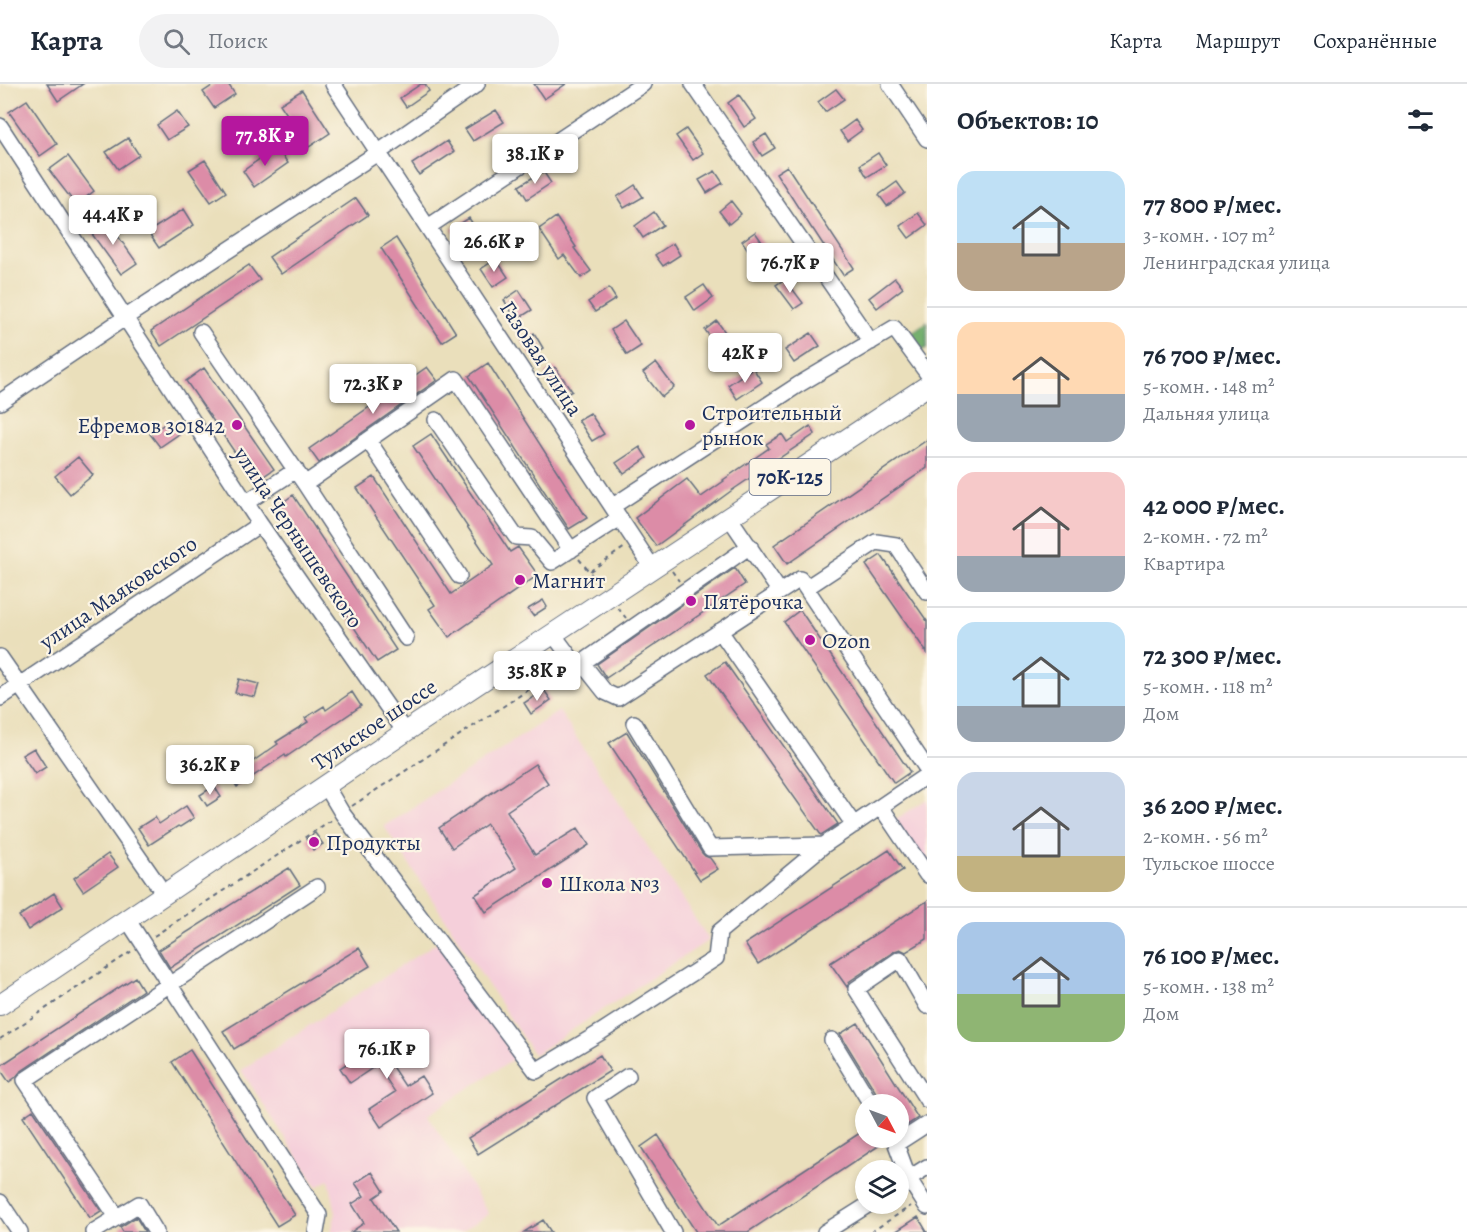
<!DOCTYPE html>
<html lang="ru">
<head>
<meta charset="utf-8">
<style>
  :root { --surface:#fff; --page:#f2f2f3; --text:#1f2937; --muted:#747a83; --line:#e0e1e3; --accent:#b5179e }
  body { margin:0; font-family:Alegreya,serif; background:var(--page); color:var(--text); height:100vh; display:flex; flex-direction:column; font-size:22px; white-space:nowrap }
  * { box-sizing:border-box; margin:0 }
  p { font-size:20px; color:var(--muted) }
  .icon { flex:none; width:33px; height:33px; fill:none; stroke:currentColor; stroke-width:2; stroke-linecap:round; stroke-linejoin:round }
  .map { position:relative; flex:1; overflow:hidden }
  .panel { display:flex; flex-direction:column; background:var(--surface); width:540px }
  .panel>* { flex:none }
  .needle { width:39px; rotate:131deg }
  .tools { position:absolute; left:855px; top:1010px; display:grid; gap:12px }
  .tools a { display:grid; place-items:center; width:54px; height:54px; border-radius:50%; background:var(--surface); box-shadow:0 3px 9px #0003; font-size:30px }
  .price { position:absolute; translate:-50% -51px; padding:0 14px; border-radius:6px; background:#fff; color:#222; font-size:20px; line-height:39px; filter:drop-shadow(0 2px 3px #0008) }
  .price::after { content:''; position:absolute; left:50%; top:36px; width:18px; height:14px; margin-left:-9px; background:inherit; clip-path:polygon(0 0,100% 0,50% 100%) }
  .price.current { background:var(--accent); color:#fff }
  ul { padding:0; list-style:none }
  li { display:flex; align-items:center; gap:18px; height:150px; padding:0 30px }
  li+li { border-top:2px solid var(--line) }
  li span { display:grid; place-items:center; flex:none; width:168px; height:120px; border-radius:18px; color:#555 }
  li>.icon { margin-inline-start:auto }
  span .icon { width:72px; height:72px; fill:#fffc; stroke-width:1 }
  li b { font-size:26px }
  h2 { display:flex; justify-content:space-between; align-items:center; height:72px; padding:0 30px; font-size:26px }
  header { display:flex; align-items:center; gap:36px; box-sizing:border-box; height:84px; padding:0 30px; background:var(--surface); border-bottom:2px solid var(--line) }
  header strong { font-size:28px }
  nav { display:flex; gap:33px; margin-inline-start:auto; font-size:21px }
  .search { width:420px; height:54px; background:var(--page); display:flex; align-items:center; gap:15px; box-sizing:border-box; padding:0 21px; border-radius:33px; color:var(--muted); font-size:22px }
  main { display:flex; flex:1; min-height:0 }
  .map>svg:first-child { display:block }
  .built { fill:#f5cfda }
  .forest { fill:#74b06e; stroke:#487066; stroke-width:1.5 }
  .building { fill:#dc8ca7 }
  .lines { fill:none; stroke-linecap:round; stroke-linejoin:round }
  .minor-casing { stroke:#636d7f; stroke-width:18 }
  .major-casing { stroke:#636d7f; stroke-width:22 }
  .path { stroke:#636d7f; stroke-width:2; stroke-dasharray:4.5 4.5; stroke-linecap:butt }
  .minor { stroke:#fff; stroke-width:15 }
  .major { stroke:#fff; stroke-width:20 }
  .poi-dot { fill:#b5179e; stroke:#fcf5e5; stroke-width:2 }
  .labels { text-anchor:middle; stroke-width:4.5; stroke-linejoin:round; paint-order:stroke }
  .shield { fill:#fcf5e5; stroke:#5e6a86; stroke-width:1.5 }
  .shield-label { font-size:21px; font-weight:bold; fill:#1b2f5e }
  .street-label { font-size:22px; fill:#1b2f5e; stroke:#fcf5e5 }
  .poi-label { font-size:22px; fill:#1b2f5e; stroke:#fcf5e5; text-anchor:start }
</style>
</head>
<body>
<header>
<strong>Карта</strong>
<div class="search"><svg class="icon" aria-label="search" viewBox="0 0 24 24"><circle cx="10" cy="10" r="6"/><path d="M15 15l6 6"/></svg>Поиск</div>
<nav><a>Карта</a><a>Маршрут</a><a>Сохранённые</a></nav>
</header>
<main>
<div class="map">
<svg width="927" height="1148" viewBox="0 0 927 1148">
  <rect width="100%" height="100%" fill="#fcf5e5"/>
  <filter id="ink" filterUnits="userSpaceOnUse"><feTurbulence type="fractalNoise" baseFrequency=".0167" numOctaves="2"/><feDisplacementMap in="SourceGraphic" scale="12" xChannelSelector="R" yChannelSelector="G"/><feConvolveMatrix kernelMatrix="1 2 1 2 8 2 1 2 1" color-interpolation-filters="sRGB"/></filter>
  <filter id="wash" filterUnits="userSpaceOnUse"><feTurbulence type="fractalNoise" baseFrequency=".008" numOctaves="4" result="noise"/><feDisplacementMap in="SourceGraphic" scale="24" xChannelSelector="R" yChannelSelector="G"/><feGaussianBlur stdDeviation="1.35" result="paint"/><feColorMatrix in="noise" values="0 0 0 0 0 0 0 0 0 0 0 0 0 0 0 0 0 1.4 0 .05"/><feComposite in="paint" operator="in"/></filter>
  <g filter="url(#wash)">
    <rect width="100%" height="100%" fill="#eadfbb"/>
    <path class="built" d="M 559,627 L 709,856 L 534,971 L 384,742 Z
      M 927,715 L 927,783 L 895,736 Z
      M 439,857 L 515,974 L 428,1031 L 489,1130 L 461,1148 L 331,1148 L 336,1129 L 329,1096 L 317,1103 L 241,986 Z"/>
    <path class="forest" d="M 927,238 L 927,264 L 918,268 L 906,253 Z"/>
    <g id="blocks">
      <path class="building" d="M 47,0 L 83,0 L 58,17 Z
        M 215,0 L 228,0 L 235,10 L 214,24 L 203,8 Z
        M 421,0 L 425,0 L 429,7 L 406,23 L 400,14 Z
        M 534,0 L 566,0 L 544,15 Z
        M 836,5 L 844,15 L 825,28 L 818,18 Z
        M 302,6 L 330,49 L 309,63 L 280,20 Z
        M 739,11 L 756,35 L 744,43 L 728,19 Z
        M 27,16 L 57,60 L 40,72 L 9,28 Z
        M 496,26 L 504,38 L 473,57 L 465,45 Z
        M 177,27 L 188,43 L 167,56 L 157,41 Z
        M 855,36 L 862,46 L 847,57 L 840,47 Z
        M 686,45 L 703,69 L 693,76 L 676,52 Z
        M 766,50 L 775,64 L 762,72 L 753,58 Z
        M 128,54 L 139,71 L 118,85 L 106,68 Z
        M 447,57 L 454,68 L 419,91 L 412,80 Z
        M 276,63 L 288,79 L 254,103 L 243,87 Z
        M 878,69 L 886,81 L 867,93 L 860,81 Z
        M 68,72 L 94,107 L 76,121 L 49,86 Z
        M 205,76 L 226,108 L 211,118 L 189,86 Z
        M 787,82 L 854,184 L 843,191 L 813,145 L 812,145 L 776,89 Z
        M 543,87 L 551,99 L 527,115 L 519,102 Z
        M 715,87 L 723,99 L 707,109 L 699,96 Z
        M 897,98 L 905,109 L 887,122 L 879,111 Z
        M 635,101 L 643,113 L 624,124 L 617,113 Z
        M 356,114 L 368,131 L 281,190 L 269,173 Z
        M 731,117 L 741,130 L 729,140 L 719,127 Z
        M 184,125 L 194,141 L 159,164 L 148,148 Z
        M 654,128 L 663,141 L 643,154 L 635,142 Z
        M 918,129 L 927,141 L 909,154 L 900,142 Z
        M 556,133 L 576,163 L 574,164 L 591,187 L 581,194 L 564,171 L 559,175 L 539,145 Z
        M 105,134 L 137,179 L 121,190 L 89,146 Z
        M 469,134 L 482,155 L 466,165 L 452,145 Z
        M 755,148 L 773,174 L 760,183 L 742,157 Z
        M 396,154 L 456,249 L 442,258 L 381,164 Z
        M 673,159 L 680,171 L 663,182 L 655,171 Z
        M 496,175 L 508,193 L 493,203 L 481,185 Z
        M 249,181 L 260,196 L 161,262 L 151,247 Z
        M 895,194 L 903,204 L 877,224 L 869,214 Z
        M 785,195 L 803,219 L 794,225 L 776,201 Z
        M 704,201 L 713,214 L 695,227 L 686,213 Z
        M 609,204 L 616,215 L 595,228 L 588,218 Z
        M 519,206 L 532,226 L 516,236 L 504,216 Z
        M 624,237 L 641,262 L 627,271 L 611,246 Z
        M 717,237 L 735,262 L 723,271 L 705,246 Z
        M 534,249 L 543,264 L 531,272 L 522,257 Z
        M 811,249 L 820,262 L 794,279 L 785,266 Z
        M 488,279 L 587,434 L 569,445 L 469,292 Z
        M 656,279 L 674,303 L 662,313 L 643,289 Z
        M 427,283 L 437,296 L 319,379 L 309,365 Z
        M 555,283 L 572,307 L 561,314 L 545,290 Z
        M 204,284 L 274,385 L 255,398 L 186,297 Z
        M 753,284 L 762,298 L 737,315 L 728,301 Z
        M 590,329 L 604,350 L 592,357 L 578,336 Z
        M 169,337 L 179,350 L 160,363 L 150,350 Z
        M 810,342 L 815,350 L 731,407 L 656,462 L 635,434 L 687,395 L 701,413 L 724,397 L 723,396 L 769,364 L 766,360 L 782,350 L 787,358 Z
        M 431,350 L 510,468 L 518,463 L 538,491 L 449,553 L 429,525 L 435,521 L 357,404 L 374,393 L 451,510 L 493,481 L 413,362 Z
        M 927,356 L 927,384 L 787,480 L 774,461 Z
        M 640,363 L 647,374 L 624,390 L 616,379 Z
        M 78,373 L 93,391 L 70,410 L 55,392 Z
        M 293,411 L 396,566 L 377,578 L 275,424 Z
        M 881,471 L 927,537 L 927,569 L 866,481 Z
        M 735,484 L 745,500 L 606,594 L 597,580 Z
        M 543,516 L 547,523 L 533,532 L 528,525 Z
        M 800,526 L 910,688 L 894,699 L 784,538 Z
        M 725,578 L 838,740 L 821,751 L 707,590 Z
        M 239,595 L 259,600 L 255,613 L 235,609 Z
        M 544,606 L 551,616 L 531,630 L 524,619 Z
        M 352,608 L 361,622 L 286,673 L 285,671 L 237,703 L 230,693 L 278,660 L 276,658 L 308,638 L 305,634 L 324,622 L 326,626 Z
        M 627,648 L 702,769 L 705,772 L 710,774 L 718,785 L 700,796 L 609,659 Z
        M 34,664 L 46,683 L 35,690 L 22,671 Z
        M 535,680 L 548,699 L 507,727 L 535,771 L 578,744 L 589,761 L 486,828 L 475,811 L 516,784 L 487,740 L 452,764 L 439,744 Z
        M 214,702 L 221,713 L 207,722 L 200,711 Z
        M 186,722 L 194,734 L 180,743 L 178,742 L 149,761 L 138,744 L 155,733 L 159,740 Z
        M 315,749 L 323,760 L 313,766 L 306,755 Z
        M 889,766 L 903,786 L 758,880 L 745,860 Z
        M 108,770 L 118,783 L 83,807 L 74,794 Z
        M 289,784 L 300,801 L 170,884 L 159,866 Z
        M 54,809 L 63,823 L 28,846 L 19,832 Z
        M 927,817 L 927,855 L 906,868 L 900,865 L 895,867 L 850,897 L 847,903 L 830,879 Z
        M 359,864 L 370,882 L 234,965 L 223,947 Z
        M 135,893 L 143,906 L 20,988 L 16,993 L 9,998 L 0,985 L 0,982 Z
        M 858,939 L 918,1034 L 898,1047 L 898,1020 L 883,1020 L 840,950 Z
        M 393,949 L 403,964 L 387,975 L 405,1002 L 421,992 L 432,1009 L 381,1043 L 369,1025 L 395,1008 L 377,981 L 350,999 L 340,984 Z
        M 190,966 L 295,1131 L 277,1142 L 172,978 Z
        M 600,971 L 610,987 L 478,1070 L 468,1054 Z
        M 33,1026 L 101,1127 L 90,1134 L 23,1033 Z
        M 866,1045 L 866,1053 L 874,1053 L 880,1061 L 748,1148 L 696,1148 L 641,1063 L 658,1051 L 718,1142 Z
        M 372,1088 L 384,1107 L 374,1114 L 396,1148 L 351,1148 L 364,1139 L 352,1120 L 364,1112 L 355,1099 Z
        M 136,1133 L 145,1148 L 123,1148 L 120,1143 Z
        M 918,1133 L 927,1148 L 895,1148 Z
        M 543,1136 L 551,1148 L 524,1148 Z"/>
    </g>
  </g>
  <g filter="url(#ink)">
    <use href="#blocks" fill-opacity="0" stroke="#636d7f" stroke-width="1.5"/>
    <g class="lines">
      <g class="minor-casing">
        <path id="minor" d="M 333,0 L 652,483
          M 693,0 L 871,258
          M 890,0 L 927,55
          M 0,42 L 260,440 L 405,648
          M 428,143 L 643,0
          M 201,248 L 305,400 L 406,554
          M 0,318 L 126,233 L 379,68 L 477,0
          M 436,336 L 516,453 L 532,454 L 552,478 L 620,434
          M 368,356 L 459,492
          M 305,400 L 456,295 L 571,466
          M 247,418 L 296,386
          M 613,422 L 798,301 L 894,244 L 927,289
          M 729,433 L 780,508 L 800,495 L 927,685
          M 806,504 L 876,458 L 896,461 L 927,508
          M 720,547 L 854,741
          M 553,550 L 573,577 L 582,579 L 605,608 L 618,614 L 780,508
          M 0,573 L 165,811
          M 582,579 L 750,462
          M 0,614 L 260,440
          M 634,639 L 710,764 L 824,761 L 927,691
          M 326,702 L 342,729 L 536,987 L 601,948 L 716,874 L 719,848 L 824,761
          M 881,723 L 927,791
          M 127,835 L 319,1131 L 316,1148
          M 927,922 L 900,875 L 856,905 L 927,1016
          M 832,956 L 871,1020
          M 628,992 L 595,1014 L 673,1148
          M 927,1040 L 896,1060 L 909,1095 L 927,1123
          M 898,1101 L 927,1083
          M 0,1118 L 20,1148
          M 117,1133 L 25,996 L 317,803
          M 93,1148 L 139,1120 L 156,1148
          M 825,1148 L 871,1119"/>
      </g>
      <g class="major-casing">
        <path id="major" d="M 0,921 L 405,648 L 927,302"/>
      </g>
      <path class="path" d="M 579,475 L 600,501
        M 590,487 L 625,463
        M 672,487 L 679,497
        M 618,524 L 626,534
        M 352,722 L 563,583
        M 154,852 L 333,735
        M 0,955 L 132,867
        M 871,1148 L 911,1122"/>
      <use href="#minor" class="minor"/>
      <use href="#major" class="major"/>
    </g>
  </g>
  <g class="poi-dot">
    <circle cx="237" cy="341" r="6"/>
    <circle cx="690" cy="341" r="6"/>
    <circle cx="520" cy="496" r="6"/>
    <circle cx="691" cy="517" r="6"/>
    <circle cx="810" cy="556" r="6"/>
    <circle cx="314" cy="758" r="6"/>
    <circle cx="547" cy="799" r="6"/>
  </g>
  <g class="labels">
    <rect class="shield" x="749.5" y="375" width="81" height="36" rx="4.5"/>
    <g class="shield-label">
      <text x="790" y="400">70К-125</text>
    </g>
    <g class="street-label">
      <text transform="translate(542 274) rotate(57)" y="8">Газовая улица</text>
      <text transform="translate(299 453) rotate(56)" y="8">улица Чернышевского</text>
      <text transform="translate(118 508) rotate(-34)" y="8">улица Маяковского</text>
      <text transform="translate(374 640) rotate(-34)" y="8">Тульское шоссе</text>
    </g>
    <g class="poi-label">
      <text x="702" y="336">Строительный<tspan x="702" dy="25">рынок</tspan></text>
      <text x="225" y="349" text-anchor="end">Ефремов 301842</text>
      <text x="532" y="504">Магнит</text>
      <text x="703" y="525">Пятёрочка</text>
      <text x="822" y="564">Ozon</text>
      <text x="326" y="766">Продукты</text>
      <text x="559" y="807">Школа №3</text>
    </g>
  </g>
</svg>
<div class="tools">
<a><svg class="needle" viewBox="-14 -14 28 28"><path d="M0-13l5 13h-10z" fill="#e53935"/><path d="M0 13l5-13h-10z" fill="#747a83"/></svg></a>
<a><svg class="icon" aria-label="layers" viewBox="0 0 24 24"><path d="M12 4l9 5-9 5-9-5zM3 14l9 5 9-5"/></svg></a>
</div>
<b class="price current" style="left:265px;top:83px">77.8K ₽</b>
<b class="price" style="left:535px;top:101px">38.1K ₽</b>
<b class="price" style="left:113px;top:162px">44.4K ₽</b>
<b class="price" style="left:494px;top:189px">26.6K ₽</b>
<b class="price" style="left:790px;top:210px">76.7K ₽</b>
<b class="price" style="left:745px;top:300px">42K ₽</b>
<b class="price" style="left:373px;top:331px">72.3K ₽</b>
<b class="price" style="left:537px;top:618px">35.8K ₽</b>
<b class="price" style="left:210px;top:712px">36.2K ₽</b>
<b class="price" style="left:387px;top:996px">76.1K ₽</b>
</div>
<section class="panel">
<h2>Объектов: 10<svg class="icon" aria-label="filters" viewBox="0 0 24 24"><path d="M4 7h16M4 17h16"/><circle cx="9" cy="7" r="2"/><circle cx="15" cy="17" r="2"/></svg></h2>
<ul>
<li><span style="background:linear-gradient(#bfe0f5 60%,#b9a48a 0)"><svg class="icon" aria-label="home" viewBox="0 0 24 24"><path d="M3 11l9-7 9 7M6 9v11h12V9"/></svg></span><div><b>77 800 ₽/мес.</b><p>3-комн. · 107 m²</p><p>Ленинградская улица</p></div></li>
<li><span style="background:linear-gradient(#ffd9b3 60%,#9aa5b1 0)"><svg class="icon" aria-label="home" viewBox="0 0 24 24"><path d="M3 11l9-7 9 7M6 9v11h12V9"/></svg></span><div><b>76 700 ₽/мес.</b><p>5-комн. · 148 m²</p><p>Дальняя улица</p></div></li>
<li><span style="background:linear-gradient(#f6c9c9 70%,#9aa5b1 0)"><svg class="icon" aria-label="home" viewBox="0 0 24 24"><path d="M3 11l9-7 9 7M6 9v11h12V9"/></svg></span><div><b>42 000 ₽/мес.</b><p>2-комн. · 72 m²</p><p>Квартира</p></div></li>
<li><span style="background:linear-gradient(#bfe0f5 70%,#9aa5b1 0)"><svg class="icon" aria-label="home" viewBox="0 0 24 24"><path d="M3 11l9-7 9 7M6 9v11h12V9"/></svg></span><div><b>72 300 ₽/мес.</b><p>5-комн. · 118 m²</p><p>Дом</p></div></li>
<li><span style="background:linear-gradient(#c9d6e8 70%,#c2b280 0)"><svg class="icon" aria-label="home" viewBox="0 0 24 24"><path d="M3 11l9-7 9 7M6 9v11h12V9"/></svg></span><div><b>36 200 ₽/мес.</b><p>2-комн. · 56 m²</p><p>Тульское шоссе</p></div></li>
<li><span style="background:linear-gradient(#a9c7e8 60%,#8fb573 0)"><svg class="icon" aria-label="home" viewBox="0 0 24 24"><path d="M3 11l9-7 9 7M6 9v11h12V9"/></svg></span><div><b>76 100 ₽/мес.</b><p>5-комн. · 138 m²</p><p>Дом</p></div></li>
</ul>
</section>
</main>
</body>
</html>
